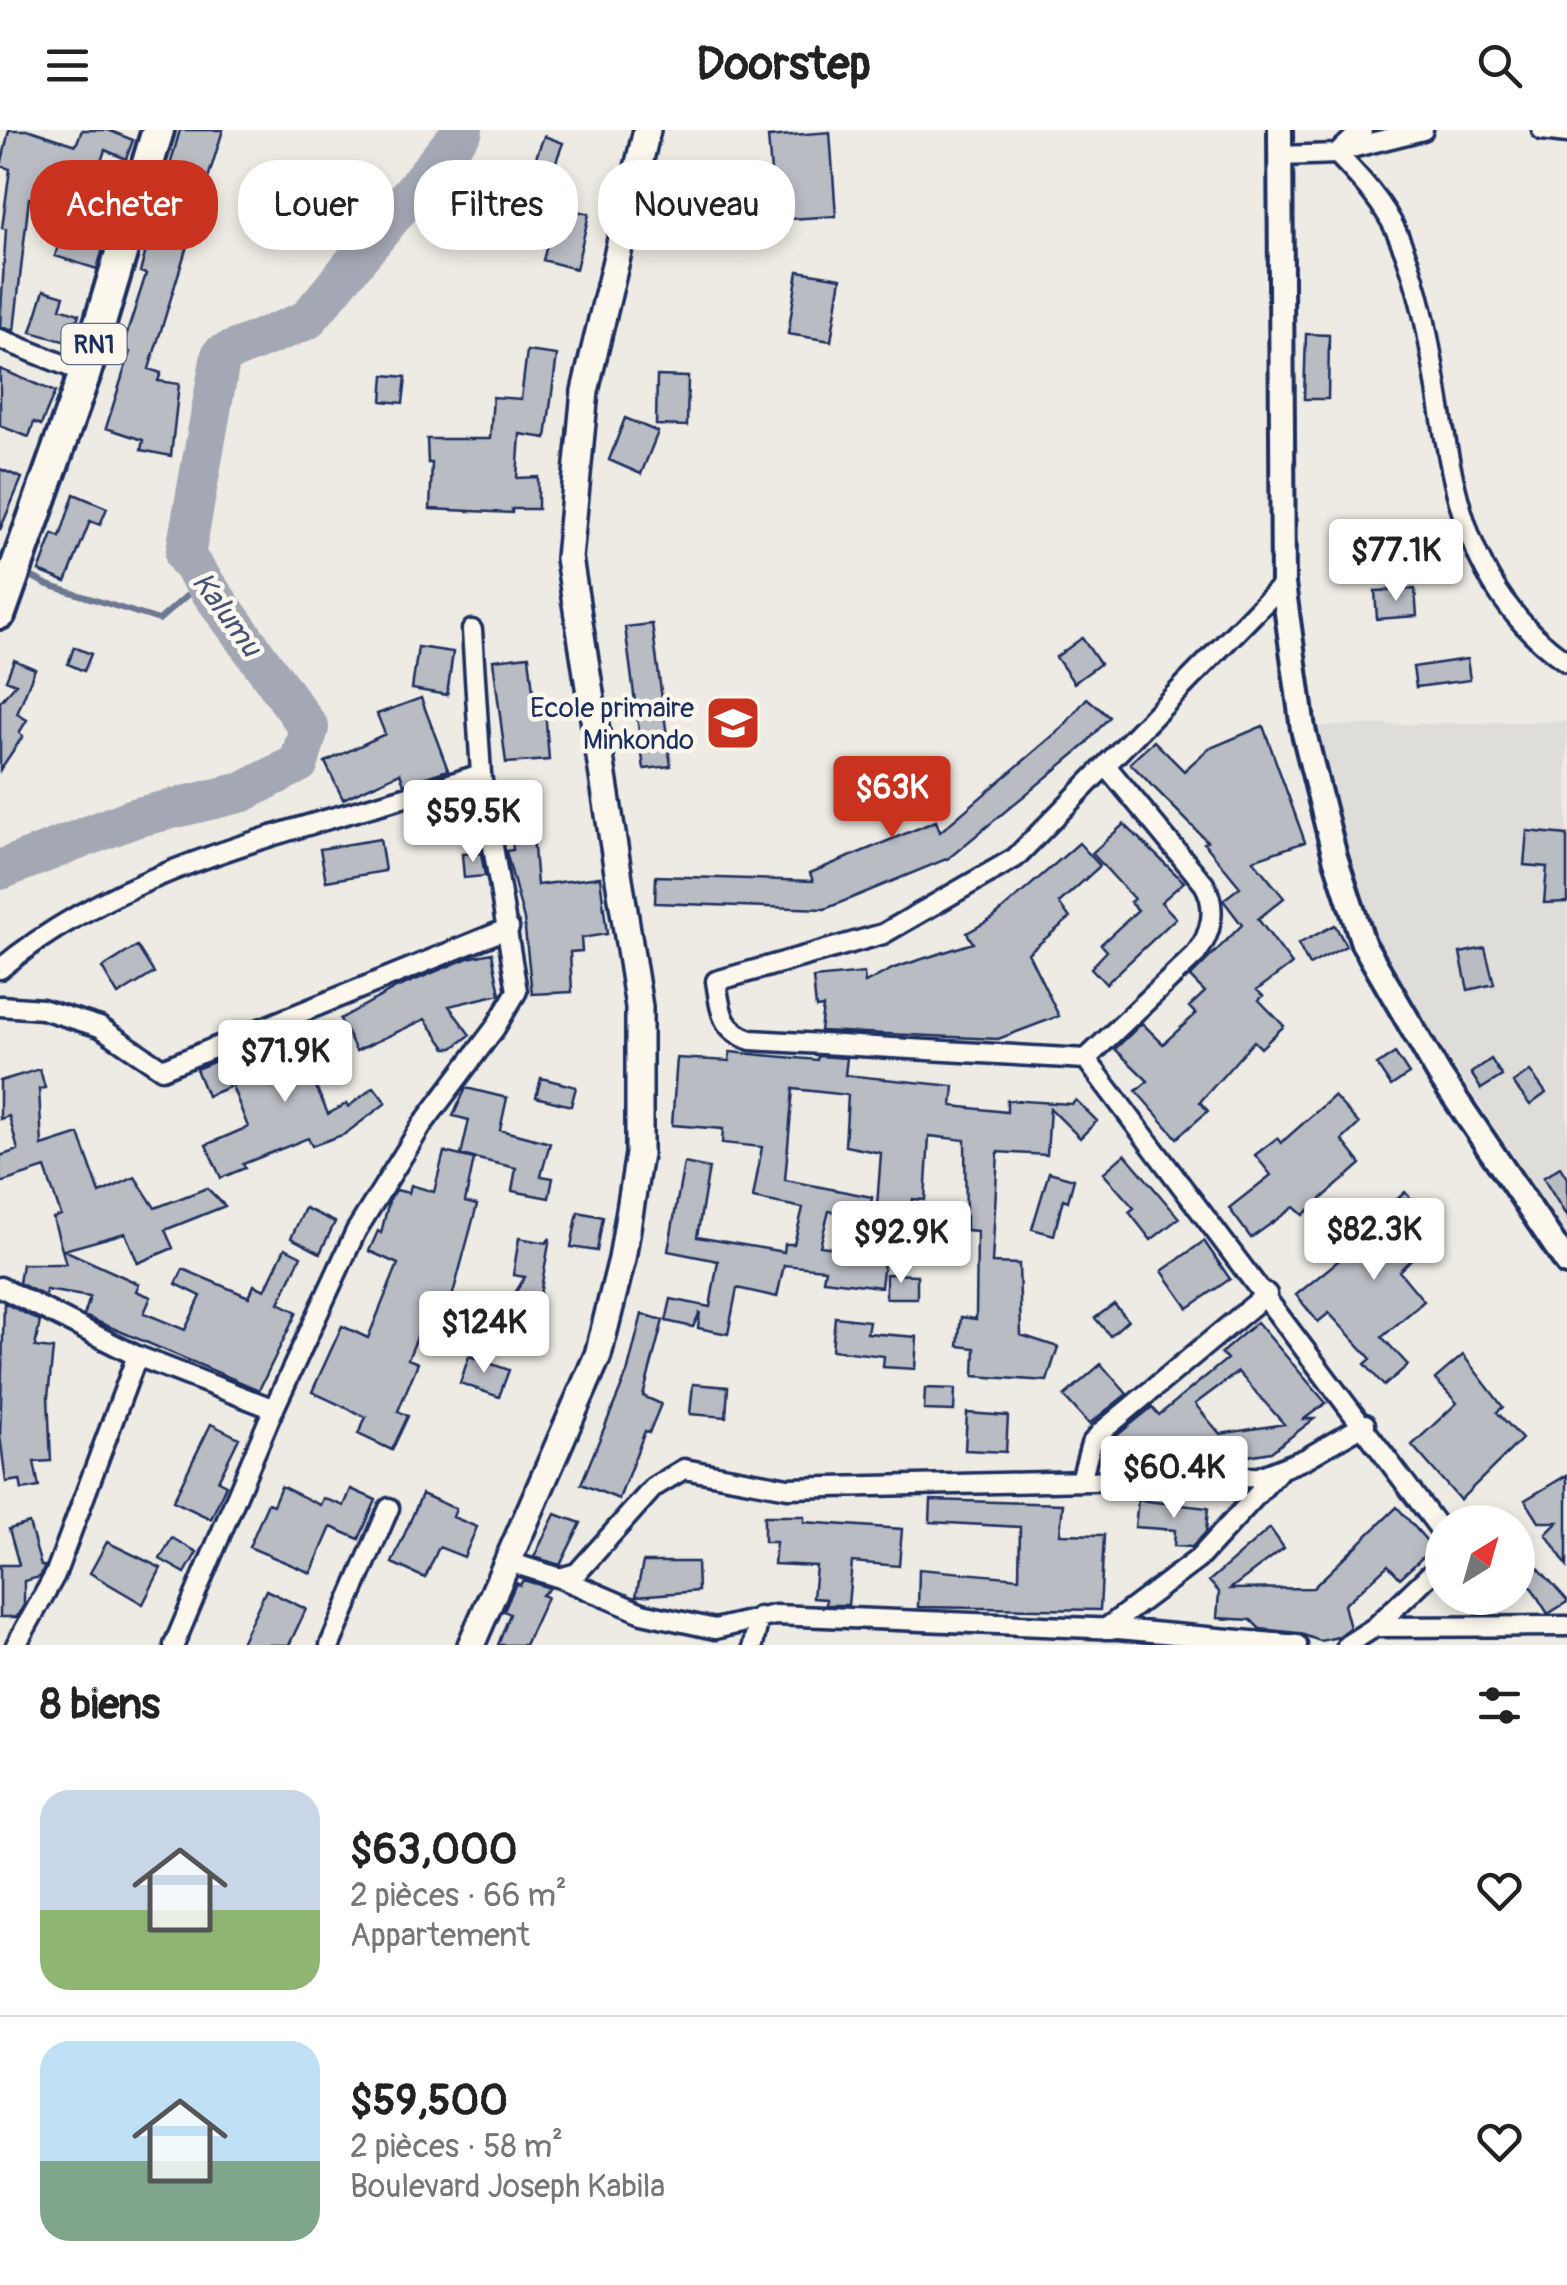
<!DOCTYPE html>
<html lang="fr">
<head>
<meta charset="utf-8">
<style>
  :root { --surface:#fff; --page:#f6f6f6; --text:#222; --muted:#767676; --line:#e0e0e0; --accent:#c8321e }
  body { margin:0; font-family:Pangolin,sans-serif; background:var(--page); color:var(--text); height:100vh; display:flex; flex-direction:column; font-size:38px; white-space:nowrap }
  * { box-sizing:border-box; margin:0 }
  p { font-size:32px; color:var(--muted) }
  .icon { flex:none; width:55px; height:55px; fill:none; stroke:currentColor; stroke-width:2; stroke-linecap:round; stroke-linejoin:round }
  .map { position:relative; height:1515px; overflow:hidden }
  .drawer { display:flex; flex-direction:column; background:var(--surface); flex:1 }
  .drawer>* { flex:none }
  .hud { position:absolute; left:30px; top:30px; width:1000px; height:90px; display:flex; gap:20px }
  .needle { width:65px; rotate:37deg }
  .tools { position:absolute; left:1425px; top:1375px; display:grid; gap:20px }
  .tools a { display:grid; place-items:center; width:110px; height:110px; border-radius:50%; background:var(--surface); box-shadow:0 5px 15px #0003; font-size:50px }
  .price { position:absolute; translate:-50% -85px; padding:0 22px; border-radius:10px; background:#fff; color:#222; font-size:32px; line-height:65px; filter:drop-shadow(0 2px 5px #0008) }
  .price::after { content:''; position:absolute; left:50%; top:60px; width:30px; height:22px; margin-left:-15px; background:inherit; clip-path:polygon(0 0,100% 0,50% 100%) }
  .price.on { background:var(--accent); color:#fff }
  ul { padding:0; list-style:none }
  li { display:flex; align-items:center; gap:30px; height:250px; padding:0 40px }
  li+li { border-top:2px solid var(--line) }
  li span { display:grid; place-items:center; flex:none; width:280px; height:200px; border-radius:30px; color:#555 }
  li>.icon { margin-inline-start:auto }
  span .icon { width:120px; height:120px; fill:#fffc; stroke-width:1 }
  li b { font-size:42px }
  h2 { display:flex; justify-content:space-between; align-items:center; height:120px; padding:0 40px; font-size:42px }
  .chip { padding:0 35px; border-radius:40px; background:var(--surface); box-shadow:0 5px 15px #0003; font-size:35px; line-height:90px }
  .chip.on { background:var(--accent); color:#fff }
  header { display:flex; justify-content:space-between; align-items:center; height:130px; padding:0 40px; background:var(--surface); font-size:45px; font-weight:800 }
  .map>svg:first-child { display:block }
  .built { fill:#deddda }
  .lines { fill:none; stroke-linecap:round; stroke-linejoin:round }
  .stream { stroke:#6d7892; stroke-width:6 }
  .river { stroke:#a3a8b4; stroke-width:40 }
  .building { fill:#b9bcc3; stroke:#1b2f5e; stroke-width:2.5; fill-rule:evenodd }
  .minor-casing { stroke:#1b2f5e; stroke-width:25 }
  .tertiary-casing { stroke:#1b2f5e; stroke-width:30 }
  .secondary-casing { stroke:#1b2f5e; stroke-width:32 }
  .trunk-casing { stroke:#1b2f5e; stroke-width:38 }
  .minor { stroke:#fbf7ec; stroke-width:18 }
  .tertiary { stroke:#fbf7ec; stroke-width:22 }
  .secondary { stroke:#fbf7ec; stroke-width:25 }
  .trunk { stroke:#fbf7ec; stroke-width:30 }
  .labels { text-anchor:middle; stroke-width:9; stroke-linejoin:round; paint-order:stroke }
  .shield { fill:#fbf7ec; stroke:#5e6b89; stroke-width:2.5 }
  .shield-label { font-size:25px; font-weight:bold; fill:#1b2f5e }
  .poi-label { font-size:28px; fill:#1b2f5e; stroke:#fbf7ec; text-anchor:end }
  .water-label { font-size:30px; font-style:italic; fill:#445378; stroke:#fbf7ec }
</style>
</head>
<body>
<header><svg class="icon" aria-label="menu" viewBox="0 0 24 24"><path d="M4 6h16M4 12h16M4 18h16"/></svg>Doorstep<svg class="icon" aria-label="search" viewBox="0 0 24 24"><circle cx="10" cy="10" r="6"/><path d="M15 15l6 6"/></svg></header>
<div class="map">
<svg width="1567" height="1515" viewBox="0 0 1567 1515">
  <rect width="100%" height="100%" fill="#eeebe4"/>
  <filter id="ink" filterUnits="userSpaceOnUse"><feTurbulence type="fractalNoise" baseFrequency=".01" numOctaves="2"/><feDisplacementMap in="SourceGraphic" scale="20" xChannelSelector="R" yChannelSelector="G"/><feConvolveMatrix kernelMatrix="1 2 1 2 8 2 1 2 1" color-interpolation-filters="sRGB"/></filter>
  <g filter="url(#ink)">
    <path class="built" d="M 1567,591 L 1567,1106 L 1352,784 L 1308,596 Z"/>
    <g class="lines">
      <path class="stream" d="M 23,442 L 48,455 L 159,490 L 203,451"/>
      <path class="river" d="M 0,740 L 134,688 L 243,662 L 299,633 L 309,598 L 185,426 L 221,225 L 307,190 L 463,0"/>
    </g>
    <path class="building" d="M 9,0 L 30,0 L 76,15 L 82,0 L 108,0 L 133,10 L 126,29 L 105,20 L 90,64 L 78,60 L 73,80 L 29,68 L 14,201 L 0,197 L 6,99 L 2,98 L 10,39 L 1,36 Z
      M 180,0 L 223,0 L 149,239 L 161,243 L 158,251 L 179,254 L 171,326 L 141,320 L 143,310 L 106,298 L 130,222 L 122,219 L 146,144 L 140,142 Z
      M 830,2 L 836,86 L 775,90 L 768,7 Z
      M 544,6 L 563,13 L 554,37 L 535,30 Z
      M 556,76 L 589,84 L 576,139 L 543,130 L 549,107 L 499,96 L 503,79 L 553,91 Z
      M 62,102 L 104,115 L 97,139 L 55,126 Z
      M 798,141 L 841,148 L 831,211 L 788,204 Z
      M 44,160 L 64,166 L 60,178 L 79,184 L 70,213 L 31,202 Z
      M 1306,204 L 1329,205 L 1328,269 L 1304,269 Z
      M 527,221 L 557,225 L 546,308 L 520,304 L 517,348 L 538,347 L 538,379 L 512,379 L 512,383 L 430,379 L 432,333 L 428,333 L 427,309 L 490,309 L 493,267 L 521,269 Z
      M 0,239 L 55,262 L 41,295 L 34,292 L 29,307 L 0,296 Z
      M 384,245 L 406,247 L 403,273 L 382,271 Z
      M 657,246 L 688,247 L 687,296 L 656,295 Z
      M 625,288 L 658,302 L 641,344 L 609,330 Z
      M 0,339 L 22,348 L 0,400 Z
      M 74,364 L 107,378 L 100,395 L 90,391 L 66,452 L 39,441 L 53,404 L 60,407 Z
      M 1415,459 L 1417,486 L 1377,489 L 1375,461 Z
      M 652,494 L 671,636 L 644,639 L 625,497 Z
      M 1082,508 L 1100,534 L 1074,553 L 1056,527 Z
      M 74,517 L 91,524 L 84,541 L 68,534 Z
      M 418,517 L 453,522 L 447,565 L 412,559 Z
      M 529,526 L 535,579 L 545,579 L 549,630 L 506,633 L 493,530 Z
      M 1467,529 L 1470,550 L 1416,557 L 1413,537 Z
      M 14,530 L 35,539 L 17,584 L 27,590 L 19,603 L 23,606 L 0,640 L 0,572 L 16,554 L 6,550 Z
      M 421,568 L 448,640 L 404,654 L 400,643 L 343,669 L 325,632 L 385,604 L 377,584 Z
      M 1087,568 L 1109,587 L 1083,617 L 949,728 L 825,779 L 655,773 L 656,746 L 813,751 L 810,743 L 936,691 L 940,702 L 1062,598 Z
      M 1263,596 L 1305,712 L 1253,730 L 1284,768 L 1258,789 L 1292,834 L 1257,860 L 1263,866 L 1259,870 L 1284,896 L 1261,918 L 1254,911 L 1200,972 L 1208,981 L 1177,1008 L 1136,961 L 1148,951 L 1115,919 L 1142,893 L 1163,914 L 1196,884 L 1189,877 L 1205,862 L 1190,847 L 1242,795 L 1223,770 L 1240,757 L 1204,713 L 1207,711 L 1130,633 L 1154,611 L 1184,641 L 1208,619 Z
      M 1124,694 L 1184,752 L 1161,772 L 1176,788 L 1106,854 L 1091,838 L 1107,821 L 1101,814 L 1138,780 L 1130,772 L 1134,769 L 1092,723 Z
      M 1527,701 L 1567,705 L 1567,772 L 1544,773 L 1547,737 L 1524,735 Z
      M 533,705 L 537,755 L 600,747 L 607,804 L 581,808 L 582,821 L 570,822 L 572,862 L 532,864 L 524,790 L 506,721 L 513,720 L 512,707 Z
      M 380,709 L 385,741 L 326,751 L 320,719 Z
      M 1079,713 L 1100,736 L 1059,773 L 1070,788 L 1028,823 L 1059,886 L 998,909 L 820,901 L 823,877 L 816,878 L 813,848 L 864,843 L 865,853 L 894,838 L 973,813 L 967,803 L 993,788 Z
      M 481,723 L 485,746 L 464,748 L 462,724 Z
      M 1335,795 L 1346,816 L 1309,835 L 1298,814 Z
      M 137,816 L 154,843 L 118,865 L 102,838 Z
      M 1485,818 L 1494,854 L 1468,860 L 1460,823 Z
      M 492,823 L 500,864 L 449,876 L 470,905 L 453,918 L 446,918 L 425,889 L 356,921 L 340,889 L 396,858 L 468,828 Z
      M 313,897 L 325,935 L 309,941 L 328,984 L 346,974 L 348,977 L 374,957 L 386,973 L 345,1004 L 312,1016 L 308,1008 L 243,1034 L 245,1038 L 221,1048 L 206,1015 L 248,997 L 227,943 L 277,926 L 272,910 Z
      M 730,922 L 817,930 L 818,926 L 847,928 L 845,945 L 954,956 L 952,976 L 1007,982 L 1007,970 L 1072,974 L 1076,970 L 1097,991 L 1080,1008 L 1050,978 L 1047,1025 L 998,1022 L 992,1133 L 1019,1134 L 1021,1205 L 1058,1217 L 1047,1251 L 974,1246 L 975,1218 L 958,1216 L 961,1187 L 976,1189 L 977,1101 L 966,1100 L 965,1010 L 929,1006 L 925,1070 L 913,1069 L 912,1079 L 877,1076 L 881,1023 L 845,1016 L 848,965 L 793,959 L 785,1050 L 872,1067 L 870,1086 L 829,1081 L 820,1116 L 843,1119 L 842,1127 L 884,1132 L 881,1157 L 823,1150 L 825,1139 L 784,1135 L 777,1167 L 737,1158 L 728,1204 L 698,1198 L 700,1182 L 693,1197 L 666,1191 L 671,1169 L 710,1177 L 718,1131 L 668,1121 L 684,1033 L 709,1038 L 697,1107 L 784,1122 L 785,1114 L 794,1114 L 803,1078 L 753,1068 L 762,1017 L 722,1013 L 723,999 L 672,995 L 677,928 L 729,931 Z
      M 1395,923 L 1409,944 L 1391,956 L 1377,935 Z
      M 1491,929 L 1502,946 L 1481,959 L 1471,943 Z
      M 218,930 L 229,957 L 207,966 L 196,939 Z
      M 40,939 L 45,958 L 39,959 L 42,1016 L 79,1004 L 100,1063 L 135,1047 L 155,1078 L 207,1058 L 225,1076 L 165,1100 L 173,1118 L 138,1133 L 125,1103 L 64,1120 L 139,1154 L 136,1161 L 151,1167 L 144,1183 L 185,1200 L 201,1166 L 176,1154 L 183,1139 L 249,1167 L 254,1155 L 265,1160 L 285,1118 L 301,1126 L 279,1173 L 297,1182 L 259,1260 L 84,1186 L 90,1167 L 46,1160 L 45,1166 L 19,1153 L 22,1134 L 66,1134 L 53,1088 L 61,1085 L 45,1038 L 0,1053 L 0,1026 L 18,1020 L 9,986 L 0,989 L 0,951 Z
      M 1530,941 L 1546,963 L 1530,975 L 1513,953 Z
      M 541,948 L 576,957 L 571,976 L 536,967 Z
      M 466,958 L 507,968 L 500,1000 L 550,1013 L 541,1046 L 553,1048 L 549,1068 L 512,1061 L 516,1038 L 461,1025 L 469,990 L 453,986 Z
      M 1334,966 L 1359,994 L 1342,1010 L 1361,1034 L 1303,1085 L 1294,1077 L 1251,1108 L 1229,1078 L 1271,1045 L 1255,1025 L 1277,1008 L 1281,1013 Z
      M 444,1022 L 474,1029 L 465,1072 L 477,1075 L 451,1171 L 434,1166 L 408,1229 L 418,1233 L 398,1281 L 408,1286 L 392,1320 L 358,1304 L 366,1287 L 312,1262 L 342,1196 L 368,1208 L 398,1134 L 369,1121 L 378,1101 L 381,1103 L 389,1071 L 396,1060 L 409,1063 L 411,1055 L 434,1062 Z
      M 1125,1024 L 1179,1088 L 1151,1110 L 1129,1082 L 1134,1078 L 1103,1043 Z
      M 1560,1037 L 1567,1048 L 1567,1087 L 1543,1048 Z
      M 1049,1042 L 1074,1049 L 1068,1071 L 1063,1069 L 1054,1105 L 1032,1099 Z
      M 1405,1062 L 1441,1100 L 1399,1141 L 1424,1171 L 1382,1207 L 1408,1235 L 1384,1256 L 1365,1234 L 1371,1229 L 1329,1183 L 1318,1192 L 1296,1165 L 1338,1131 L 1334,1127 Z
      M 305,1078 L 335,1092 L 320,1123 L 291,1108 Z
      M 578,1082 L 603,1087 L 597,1121 L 571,1117 Z
      M 519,1108 L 546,1113 L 550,1108 L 539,1170 L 518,1204 L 498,1191 L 525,1147 L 513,1145 Z
      M 1204,1111 L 1230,1149 L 1188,1178 L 1162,1141 Z
      M 886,1144 L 917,1145 L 917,1168 L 886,1168 Z
      M 4,1173 L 40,1191 L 35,1217 L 53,1219 L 48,1267 L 51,1331 L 34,1332 L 39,1357 L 22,1360 L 20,1350 L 6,1352 L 0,1306 Z
      M 1114,1174 L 1128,1190 L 1110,1206 L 1095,1188 Z
      M 642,1184 L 663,1190 L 643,1266 L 661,1274 L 649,1303 L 645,1301 L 619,1369 L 581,1354 L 627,1243 Z
      M 835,1187 L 869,1191 L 867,1203 L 917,1207 L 915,1239 L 883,1237 L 884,1226 L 832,1220 Z
      M 1257,1192 L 1326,1273 L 1304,1289 L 1314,1289 L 1271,1322 L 1236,1328 L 1236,1323 L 1203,1336 L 1198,1323 L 1177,1336 L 1161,1316 L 1128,1338 L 1110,1311 L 1152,1277 L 1159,1285 L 1227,1229 L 1221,1223 ZM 1238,1242 L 1284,1294 L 1220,1304 L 1195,1274 Z
      M 1463,1225 L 1503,1277 L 1497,1282 L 1522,1309 L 1460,1370 L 1412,1315 L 1457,1273 L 1435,1249 Z
      M 469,1226 L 509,1240 L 499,1267 L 460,1253 Z
      M 1101,1234 L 1127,1264 L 1089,1294 L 1064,1266 Z
      M 693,1254 L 728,1257 L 726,1287 L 690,1284 Z
      M 925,1258 L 955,1259 L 954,1281 L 924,1280 Z
      M 967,1283 L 1008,1286 L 1006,1322 L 965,1320 Z
      M 211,1294 L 239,1308 L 218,1351 L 226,1355 L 211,1389 L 173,1371 Z
      M 1567,1345 L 1567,1436 L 1546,1404 L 1558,1392 L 1539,1392 L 1525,1370 Z
      M 281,1356 L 320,1375 L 323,1368 L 344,1376 L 351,1359 L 376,1370 L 359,1409 L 331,1397 L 311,1443 L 249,1417 L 268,1373 L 273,1375 Z
      M 422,1364 L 456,1379 L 453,1387 L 477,1397 L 464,1427 L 439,1417 L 425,1448 L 392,1433 Z
      M 931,1370 L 1063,1374 L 1060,1404 L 1104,1405 L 1100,1480 L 918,1477 L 919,1439 L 1019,1448 L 1020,1397 L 930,1392 Z
      M 1138,1370 L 1208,1378 L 1206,1402 L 1192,1417 L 1174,1416 L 1175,1400 L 1135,1397 Z
      M 1397,1377 L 1433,1418 L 1400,1448 L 1388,1435 L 1344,1475 L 1350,1498 L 1338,1507 L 1320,1511 L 1298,1503 L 1260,1499 L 1251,1490 L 1217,1488 L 1219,1462 L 1209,1451 L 1270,1398 L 1284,1418 L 1230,1459 L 1313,1458 Z
      M 555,1384 L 581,1393 L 560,1435 L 534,1427 Z
      M 764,1386 L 804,1386 L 804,1392 L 902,1399 L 899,1436 L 852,1432 L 848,1475 L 826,1475 L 826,1469 L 813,1468 L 816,1436 L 774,1434 L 776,1412 L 764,1412 Z
      M 29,1393 L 41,1436 L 45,1436 L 40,1447 L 24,1451 L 24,1475 L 17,1487 L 0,1487 L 0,1435 L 19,1435 L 9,1399 Z
      M 172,1408 L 197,1422 L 185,1443 L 160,1429 Z
      M 107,1412 L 161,1438 L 143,1474 L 90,1443 Z
      M 1518,1415 L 1567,1470 L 1567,1472 L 1548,1484 L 1518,1436 Z
      M 643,1432 L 697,1432 L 698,1461 L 636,1466 Z
      M 523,1450 L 550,1458 L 542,1465 L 547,1467 L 525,1515 L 498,1515 L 510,1484 L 504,1481 L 516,1453 L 520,1455 Z
      M 266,1460 L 306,1479 L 289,1515 L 240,1515 Z"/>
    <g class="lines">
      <g class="minor-casing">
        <path id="minor" d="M 1542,0 L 1567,3
          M 1343,20 L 1423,0
          M 1337,24 C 1360,48 1383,72 1397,103 C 1462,247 1416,428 1567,532
          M 1280,26 L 1337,24 L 1362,0
          M 0,209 L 85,243
          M 1283,454 L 1015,728 L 883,804 L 716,851 C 721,881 720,899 751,910 L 1086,929 L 1442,1402
          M 0,839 C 135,727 318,697 481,644 L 472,500
          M 0,876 L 42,879 L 100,897 L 162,939 L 509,798
          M 1086,929 L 1196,824 C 1211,804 1218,778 1204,754 L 1107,637
          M 0,1157 L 137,1226
          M 1081,1350 L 1091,1314 L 1101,1302 L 1267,1164
          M 509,1432 L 560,1448 L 577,1443 L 654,1357 L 684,1339 L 788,1358 L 1259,1347 L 1305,1329 L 1365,1294
          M 560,1448 L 642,1483 L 715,1499 L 775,1485 L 1118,1499 L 1297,1515
          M 1375,1497 L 1567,1496
          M 1105,1499 L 1198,1429 L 1278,1342
          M 16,1515 L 55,1445 L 137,1226 L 274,1279
          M 174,1515 L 270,1287 L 356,1101 L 422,995 L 495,898 L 517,861 L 481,644
          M 330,1515 L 389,1378
          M 753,1515 L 759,1487
          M 1347,1515 L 1375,1497 L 1442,1433"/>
      </g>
      <g class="tertiary-casing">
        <path id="tertiary" d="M 1280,0 L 1283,454 L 1303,599 L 1335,727 L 1363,813 L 1440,946 L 1567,1133"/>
      </g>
      <g class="secondary-casing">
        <path id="secondary" d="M 471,1515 L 598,1225 L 622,1129 L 639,1024 L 639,877 L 569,428 L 585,261 L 647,0"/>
      </g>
      <g class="trunk-casing">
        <path id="trunk" d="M 0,483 L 85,243 L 158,0"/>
      </g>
      <use href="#minor" class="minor"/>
      <use href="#tertiary" class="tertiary"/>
      <use href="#secondary" class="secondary"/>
      <use href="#trunk" class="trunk"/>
    </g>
  </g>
  <defs>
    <g id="school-square" transform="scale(2.875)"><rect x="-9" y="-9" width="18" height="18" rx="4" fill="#c8321e" stroke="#fbf7ec"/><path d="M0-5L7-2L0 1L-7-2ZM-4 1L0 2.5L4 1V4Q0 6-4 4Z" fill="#fff"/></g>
  </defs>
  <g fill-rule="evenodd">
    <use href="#school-square" x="733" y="593"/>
  </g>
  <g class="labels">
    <rect class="shield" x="61.5" y="194" width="65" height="40" rx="8"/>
    <g class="shield-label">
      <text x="94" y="223">RN1</text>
    </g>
    <g class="poi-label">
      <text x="694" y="587">Ecole primaire<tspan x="694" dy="32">Minkondo</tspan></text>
    </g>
    <g class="water-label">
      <text transform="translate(227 484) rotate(54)" y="10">Kalumu</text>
    </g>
  </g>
</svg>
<div class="tools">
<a><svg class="needle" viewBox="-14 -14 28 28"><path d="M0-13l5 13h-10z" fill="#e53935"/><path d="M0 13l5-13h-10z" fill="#767676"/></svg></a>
</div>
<b class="price" style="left:1396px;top:474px">$77.1K</b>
<b class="price on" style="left:892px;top:711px">$63K</b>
<b class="price" style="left:473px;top:735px">$59.5K</b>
<b class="price" style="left:285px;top:975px">$71.9K</b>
<b class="price" style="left:1374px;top:1153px">$82.3K</b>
<b class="price" style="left:901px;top:1156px">$92.9K</b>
<b class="price" style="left:484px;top:1246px">$124K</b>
<b class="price" style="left:1174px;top:1391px">$60.4K</b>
<div class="hud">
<a class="chip on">Acheter</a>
<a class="chip">Louer</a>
<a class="chip">Filtres</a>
<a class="chip">Nouveau</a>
</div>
</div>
<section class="drawer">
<h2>8 biens<svg class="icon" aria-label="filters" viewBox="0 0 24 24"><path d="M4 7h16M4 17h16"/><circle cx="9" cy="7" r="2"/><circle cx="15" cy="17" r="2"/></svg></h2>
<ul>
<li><span style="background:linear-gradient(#c9d6e8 60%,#8fb573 0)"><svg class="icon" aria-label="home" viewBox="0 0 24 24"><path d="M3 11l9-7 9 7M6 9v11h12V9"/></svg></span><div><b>$63,000</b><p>2 pièces · 66 m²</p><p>Appartement</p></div><svg class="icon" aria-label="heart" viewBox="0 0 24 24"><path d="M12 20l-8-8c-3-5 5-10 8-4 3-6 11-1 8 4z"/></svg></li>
<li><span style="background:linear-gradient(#bfe0f5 60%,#7fa58c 0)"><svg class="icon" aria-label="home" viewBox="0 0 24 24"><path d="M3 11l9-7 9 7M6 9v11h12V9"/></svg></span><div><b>$59,500</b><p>2 pièces · 58 m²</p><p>Boulevard Joseph Kabila</p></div><svg class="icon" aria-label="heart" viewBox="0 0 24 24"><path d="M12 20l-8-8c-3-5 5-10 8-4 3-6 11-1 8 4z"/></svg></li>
</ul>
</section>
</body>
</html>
